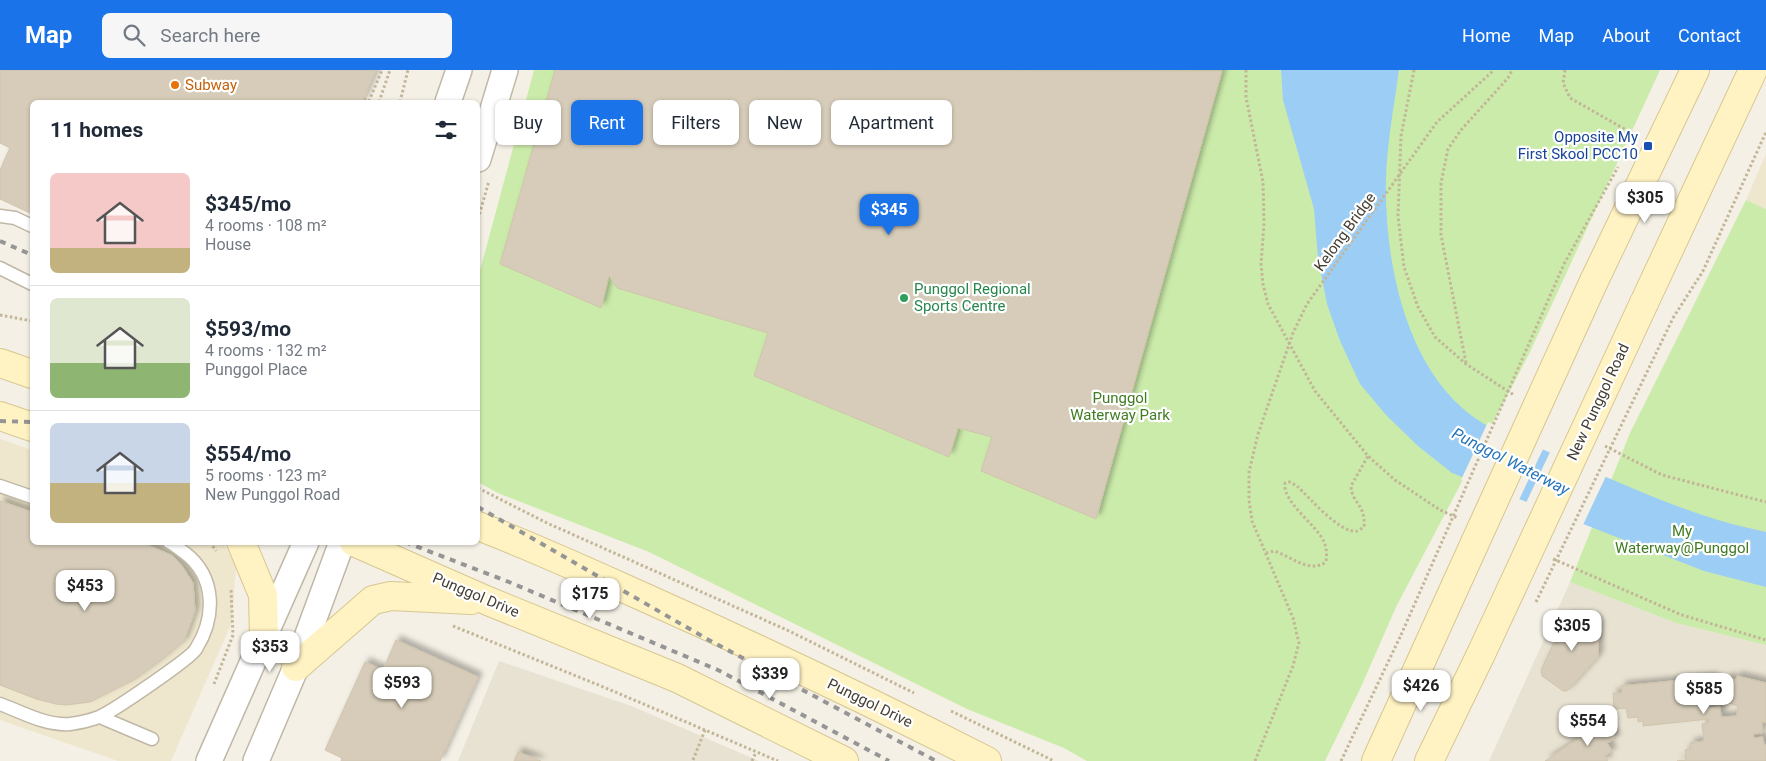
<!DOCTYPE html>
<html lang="en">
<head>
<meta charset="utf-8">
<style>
  :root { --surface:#fff; --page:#f6f6f7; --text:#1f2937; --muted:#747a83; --line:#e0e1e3; --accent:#1a73e8 }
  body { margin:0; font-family:Roboto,sans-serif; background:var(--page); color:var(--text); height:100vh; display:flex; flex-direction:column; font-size:19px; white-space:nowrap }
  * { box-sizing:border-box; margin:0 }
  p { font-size:16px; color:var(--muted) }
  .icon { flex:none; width:28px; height:28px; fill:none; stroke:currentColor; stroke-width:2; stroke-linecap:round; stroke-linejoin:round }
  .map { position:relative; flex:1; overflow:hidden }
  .side { position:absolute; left:30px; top:30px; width:450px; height:445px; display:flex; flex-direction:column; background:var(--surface); border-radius:8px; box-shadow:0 1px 4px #0004 }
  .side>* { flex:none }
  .guide { position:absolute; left:495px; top:30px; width:475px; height:45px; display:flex; gap:10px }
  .price { position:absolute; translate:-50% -42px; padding:0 11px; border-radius:10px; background:#fff; color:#222; font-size:16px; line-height:32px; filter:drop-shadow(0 1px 2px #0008) }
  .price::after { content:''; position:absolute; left:50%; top:30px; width:15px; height:11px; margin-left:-8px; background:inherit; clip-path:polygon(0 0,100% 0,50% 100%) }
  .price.selected { background:var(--accent); color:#fff }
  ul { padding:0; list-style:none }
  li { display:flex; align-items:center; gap:15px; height:125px; padding:0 20px }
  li+li { border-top:1px solid var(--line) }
  li span { display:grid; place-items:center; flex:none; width:140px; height:100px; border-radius:8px; color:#555 }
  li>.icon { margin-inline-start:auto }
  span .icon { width:60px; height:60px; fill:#fffc; stroke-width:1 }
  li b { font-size:21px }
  h2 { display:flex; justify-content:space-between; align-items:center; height:60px; padding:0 20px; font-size:21px }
  .chip { padding:0 18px; border-radius:8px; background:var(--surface); box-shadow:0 1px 4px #0004; font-size:18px; line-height:45px }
  .chip.selected { background:var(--accent); color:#fff }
  header { display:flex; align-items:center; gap:30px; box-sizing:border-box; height:70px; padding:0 25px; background:var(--accent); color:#fff }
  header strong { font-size:24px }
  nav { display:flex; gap:28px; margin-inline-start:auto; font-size:18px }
  .search { width:350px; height:45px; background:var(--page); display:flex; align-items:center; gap:12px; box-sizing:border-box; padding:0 18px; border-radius:8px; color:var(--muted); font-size:19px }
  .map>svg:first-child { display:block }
  .residential { fill:#e8e2d2 }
  .education { fill:#eee6cd }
  .green { fill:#cbebaa }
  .water { fill:#9ccdf5 }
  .pier { fill:#f4f0e5 }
  .building { fill:#d6ccb9; stroke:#d1c4ac; filter:url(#shadow) }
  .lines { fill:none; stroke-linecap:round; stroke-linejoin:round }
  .lane-casing { stroke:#c0b8a6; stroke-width:15 }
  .street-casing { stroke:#c0b8a6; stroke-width:28 }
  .secondary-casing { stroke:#d7c791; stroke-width:30 }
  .path { stroke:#c3b597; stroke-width:3; stroke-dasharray:2.5 2.5; stroke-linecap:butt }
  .lane { stroke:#fff; stroke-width:12 }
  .street { stroke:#fff; stroke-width:25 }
  .secondary { stroke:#fff3c3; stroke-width:28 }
  .rail { stroke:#959595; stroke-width:4; stroke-dasharray:6 6; stroke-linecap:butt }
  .secondary-bridge-casing { stroke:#d7c791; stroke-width:30; stroke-linecap:butt }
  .path-bridge { stroke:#c3b597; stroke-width:3; stroke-dasharray:2.5 2.5; stroke-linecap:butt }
  .secondary-bridge { stroke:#fff3c3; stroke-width:28 }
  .food-dot { fill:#e8710a; stroke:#fff; stroke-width:2 }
  .transit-dot { fill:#1a4fb4; stroke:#fff; stroke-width:2 }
  .leisure-dot { fill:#2e9e5b; stroke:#fff; stroke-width:2 }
  .labels { text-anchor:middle; stroke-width:4.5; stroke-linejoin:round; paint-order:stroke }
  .food-label { font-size:15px; fill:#c56008; stroke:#fff; text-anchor:start }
  .transit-label { font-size:15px; fill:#164399; stroke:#fff; text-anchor:end }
  .street-label { font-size:15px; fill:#464034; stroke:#fff }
  .leisure-label { font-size:15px; fill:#27864d; stroke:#fff; text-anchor:start }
  .park-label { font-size:15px; fill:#417c23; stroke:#fff }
  .water-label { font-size:16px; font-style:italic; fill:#2575ba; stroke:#fff }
</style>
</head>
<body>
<header>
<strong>Map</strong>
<div class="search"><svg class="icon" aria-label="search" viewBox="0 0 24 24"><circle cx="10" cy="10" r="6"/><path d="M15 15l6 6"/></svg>Search here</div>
<nav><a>Home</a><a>Map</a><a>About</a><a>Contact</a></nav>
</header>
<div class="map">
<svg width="1766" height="691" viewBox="0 0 1766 691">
  <defs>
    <filter id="shadow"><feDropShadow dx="4.5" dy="-4.5" stdDeviation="2.5" flood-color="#0004"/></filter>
  </defs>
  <rect width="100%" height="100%" fill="#f4f0e5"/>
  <path class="residential" d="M 1570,512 L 1676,553 L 1766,575 L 1766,691 L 1489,691 Z
    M 499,591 L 634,637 L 759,691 L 458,691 Z"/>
  <path class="education" d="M 1766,84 L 1766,139 L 1746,130 Z
    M 0,369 L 32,380 L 32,472 L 223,473 L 236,495 L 232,552 L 171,691 L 118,691 L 0,650 Z"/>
  <path class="green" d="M 534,0 L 1660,0 L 1529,284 L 1396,537 L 1361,617 L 1325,691 L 1087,691 L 1064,678 L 967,639 L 649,482 L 498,423 L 478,412 L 478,208 Z
    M 1746,130 L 1766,139 L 1766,575 L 1676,553 L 1570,512 L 1630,363 Z"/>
  <path class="water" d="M 1281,0 L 1399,0 C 1394,36 1387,72 1386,109 C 1384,191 1406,305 1481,352 C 1490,358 1502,361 1512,366 C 1533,375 1554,384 1574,393 C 1622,414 1669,435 1718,450 C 1734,455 1750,458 1766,462 L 1766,517 L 1704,501 L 1452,403 L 1418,376 L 1386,345 L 1360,314 L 1340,271 L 1327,234 L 1318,188 L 1314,139 L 1283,30 Z"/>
  <path class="pier" d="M 1488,352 L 1544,377 L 1518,432 L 1461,410 Z
    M 1551,380 L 1607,404 L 1582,457 L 1525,435 Z"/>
  <path class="building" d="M 0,0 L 376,0 L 362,32 L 32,32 L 32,144 L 0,129 L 0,100 L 10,78 L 0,73 Z
    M 555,0 L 1222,1 L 1096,449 L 981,401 L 992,367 L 958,358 L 949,387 L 754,306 L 768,263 L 617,218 L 609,206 L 601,238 L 500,194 Z
    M 0,431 L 32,442 L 32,472 L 141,472 L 173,486 L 182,496 L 193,513 L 195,541 L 184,571 L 160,591 L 134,610 L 90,632 L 66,635 L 56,634 L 36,629 L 0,615 Z
    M 1568,547 L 1592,548 L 1597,551 L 1599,556 L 1598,587 L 1567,621 L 1563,621 L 1542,606 L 1541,600 L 1565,549 Z
    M 396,570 L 478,607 L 440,691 L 341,691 L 342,688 L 325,680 L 365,592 L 383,600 Z
    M 1737,606 L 1766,613 L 1766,652 L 1762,652 L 1762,663 L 1753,664 L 1754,668 L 1763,667 L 1764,675 L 1766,675 L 1766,691 L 1677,691 L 1686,690 L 1685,680 L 1691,679 L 1690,673 L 1704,671 L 1702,654 L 1709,653 L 1709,649 L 1643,656 L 1643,651 L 1638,652 L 1638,647 L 1628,648 L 1626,638 L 1614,639 L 1613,623 L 1622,623 L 1621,616 L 1713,607 L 1714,621 L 1708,622 L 1709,632 L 1701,633 L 1702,639 L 1720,637 L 1721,647 L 1737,646 L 1738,636 L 1729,633 L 1731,625 L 1723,623 L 1727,607 L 1736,610 Z
    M 1604,651 L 1616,668 L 1607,673 L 1612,681 L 1605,686 L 1608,691 L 1545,691 Z
    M 518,682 L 541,691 L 514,691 Z"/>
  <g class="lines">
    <g class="lane-casing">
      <path id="lane" d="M 0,146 L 15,148 L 32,156
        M 0,198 L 32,214
        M 0,416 L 32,427
        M 0,634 C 22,642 46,656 70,654 C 78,653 91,650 99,647 C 112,642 191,588 196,579 C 216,547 216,507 185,483 C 179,479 175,475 169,472
        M 100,647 L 152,669"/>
    </g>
    <g class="street-casing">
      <path id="street" d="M 448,32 L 459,0
        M 478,89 L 505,0
        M 209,691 L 306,472
        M 256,691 L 296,597 L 342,472"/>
    </g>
    <g class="secondary-casing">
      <path id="secondary" d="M 1594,211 L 1695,0
        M 1644,233 L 1753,0
        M 0,293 L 32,304
        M 0,346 L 32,357
        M 478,456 C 536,478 592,504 648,529 C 762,580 875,634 987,691
        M 241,472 L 263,525 L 264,567
        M 354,472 L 488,531 L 677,608 L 844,691
        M 296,597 L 373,530 L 391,526 L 471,530
        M 1376,691 L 1428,576
        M 1429,691 L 1481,584"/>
    </g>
    <path class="path" d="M 1246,0 L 1246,27 L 1263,112 L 1264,153 L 1261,194 L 1263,214 L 1268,234 L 1315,321 L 1368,386 L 1395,410 L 1440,440 L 1458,448
      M 1414,0 L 1401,66 L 1398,146 L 1404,197 L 1418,237 L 1435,267 L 1466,294 L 1514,325
      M 1565,0 L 1563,13 L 1570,28 L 1635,65
      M 364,29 L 369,31 L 382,0
      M 379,32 L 390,0
      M 400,32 L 408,0
      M 478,149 L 489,111
      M 1564,194 L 1618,97
      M 0,245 L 32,251
      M 1673,248 L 1703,201 L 1766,62
      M 1466,293 L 1441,165 L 1441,113 L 1448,79 L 1461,60 L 1508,8 L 1512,0
      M 1605,376 L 1662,405 L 1766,432
      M 478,418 L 547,453 L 787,560 L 914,623
      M 210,472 L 216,481
      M 1266,483 L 1274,481 C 1291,486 1309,504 1326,492 C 1327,485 1327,479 1324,472 C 1317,455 1282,432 1285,413 L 1290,412 L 1297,416 C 1309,427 1340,464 1357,461 C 1358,461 1363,457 1364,457 C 1366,434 1352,434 1351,416 L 1368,386
      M 1553,489 L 1682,545 L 1766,570
      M 453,556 L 601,616 L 778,691
      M 214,614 L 233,565 L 231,519
      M 951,641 L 1054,691
      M 693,690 L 705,660
      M 752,691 L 756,682
      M 1255,691 L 1293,596 L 1299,573 L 1293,548 L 1252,451 L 1249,430 L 1249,402 L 1258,364
      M 1341,691 L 1401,565"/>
    <use href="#lane" class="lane"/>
    <use href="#street" class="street"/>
    <use href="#secondary" class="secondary"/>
    <path class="rail" d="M 0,171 L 32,185
      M 0,351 L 32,352
      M 478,437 L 707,569 L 936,691
      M 405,472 L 509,512 L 718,600 L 889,691"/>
    <g class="secondary-bridge-casing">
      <path id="secondary-bridge" d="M 1428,576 L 1594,211
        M 1481,584 L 1644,233"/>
    </g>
    <path class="path-bridge" d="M 1258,364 L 1293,263 L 1307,234 L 1437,52 L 1494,0
      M 1536,532 L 1673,248
      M 1401,565 L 1564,194"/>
    <use href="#secondary-bridge" class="secondary-bridge"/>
  </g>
  <circle class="food-dot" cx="175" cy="15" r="5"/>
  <rect class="transit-dot" x="1643" y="71" width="10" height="10" rx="2.5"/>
  <circle class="leisure-dot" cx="904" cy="228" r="5"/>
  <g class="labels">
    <g class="food-label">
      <text x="185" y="20">Subway</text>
    </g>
    <g class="transit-label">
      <text x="1638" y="72">Opposite My<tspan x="1638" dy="17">First Skool PCC10</tspan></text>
    </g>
    <g class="street-label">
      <text transform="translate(1345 162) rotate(-54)" y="5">Kelong Bridge</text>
      <text transform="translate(1598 332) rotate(-65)" y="5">New Punggol Road</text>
      <text transform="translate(476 525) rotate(23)" y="5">Punggol Drive</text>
      <text transform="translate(870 633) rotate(26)" y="5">Punggol Drive</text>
    </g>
    <g class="leisure-label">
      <text x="914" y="224">Punggol Regional<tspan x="914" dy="17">Sports Centre</tspan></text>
    </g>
    <g class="park-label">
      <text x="1120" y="333">Punggol<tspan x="1120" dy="17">Waterway Park</tspan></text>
      <text x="1682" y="466">My<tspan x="1682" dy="17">Waterway@Punggol</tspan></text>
    </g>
    <g class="water-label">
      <text transform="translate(1511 391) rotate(27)" y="6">Punggol Waterway</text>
    </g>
  </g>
</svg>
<b class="price" style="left:1645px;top:154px">$305</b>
<b class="price selected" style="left:889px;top:166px">$345</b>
<b class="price" style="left:85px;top:542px">$453</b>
<b class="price" style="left:590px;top:550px">$175</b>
<b class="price" style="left:1572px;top:582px">$305</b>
<b class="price" style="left:270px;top:603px">$353</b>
<b class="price" style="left:770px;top:630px">$339</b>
<b class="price" style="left:402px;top:639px">$593</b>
<b class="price" style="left:1421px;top:642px">$426</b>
<b class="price" style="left:1704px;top:645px">$585</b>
<b class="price" style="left:1588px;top:677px">$554</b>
<div class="guide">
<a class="chip">Buy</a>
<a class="chip selected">Rent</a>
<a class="chip">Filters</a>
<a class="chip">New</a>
<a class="chip">Apartment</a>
</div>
<section class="side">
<h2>11 homes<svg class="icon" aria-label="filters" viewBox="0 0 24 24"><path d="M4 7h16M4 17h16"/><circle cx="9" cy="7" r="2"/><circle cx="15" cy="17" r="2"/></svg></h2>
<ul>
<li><span style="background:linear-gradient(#f6c9c9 75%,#c2b280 0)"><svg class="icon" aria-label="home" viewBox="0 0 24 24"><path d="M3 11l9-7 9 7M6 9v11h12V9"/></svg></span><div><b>$345/mo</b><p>4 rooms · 108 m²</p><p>House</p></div></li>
<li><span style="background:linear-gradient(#dfe7d0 65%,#8fb573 0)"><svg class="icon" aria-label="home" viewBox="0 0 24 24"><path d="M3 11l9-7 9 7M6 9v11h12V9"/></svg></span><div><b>$593/mo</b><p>4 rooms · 132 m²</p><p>Punggol Place</p></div></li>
<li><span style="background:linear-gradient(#c9d6e8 60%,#c2b280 0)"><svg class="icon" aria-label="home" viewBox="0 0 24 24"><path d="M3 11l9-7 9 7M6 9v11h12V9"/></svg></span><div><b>$554/mo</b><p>5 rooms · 123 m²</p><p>New Punggol Road</p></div></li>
</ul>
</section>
</div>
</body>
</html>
